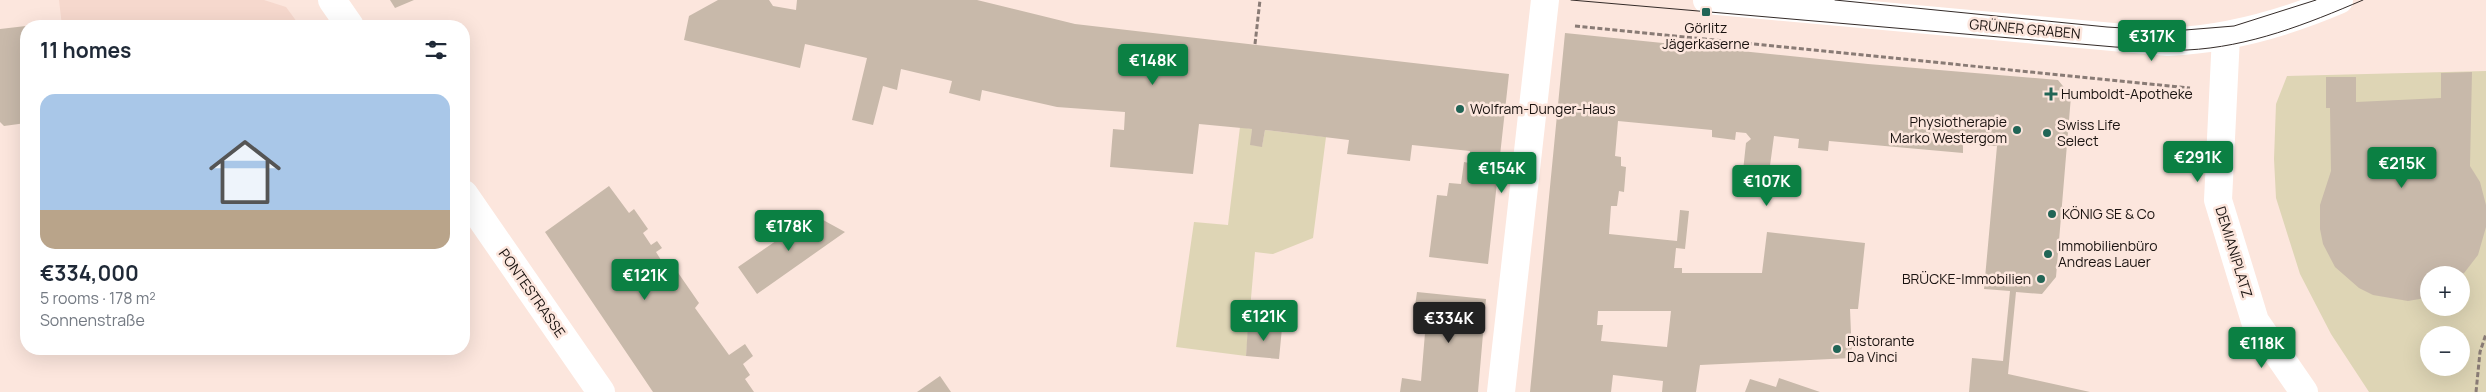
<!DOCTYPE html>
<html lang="en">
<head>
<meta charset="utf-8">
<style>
  :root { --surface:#fff; --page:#f2f2f3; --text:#1f2937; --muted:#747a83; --accent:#0b8043 }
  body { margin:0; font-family:Manrope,sans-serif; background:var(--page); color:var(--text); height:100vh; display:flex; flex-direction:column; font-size:19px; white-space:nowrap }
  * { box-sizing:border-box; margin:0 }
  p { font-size:16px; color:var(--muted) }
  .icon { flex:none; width:28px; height:28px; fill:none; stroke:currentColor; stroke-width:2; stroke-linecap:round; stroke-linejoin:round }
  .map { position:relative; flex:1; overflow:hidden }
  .panel { position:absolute; left:20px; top:20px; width:450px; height:335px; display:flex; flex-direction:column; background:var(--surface); border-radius:20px; box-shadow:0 5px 20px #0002 }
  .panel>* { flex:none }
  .controls { position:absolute; left:2420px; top:266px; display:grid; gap:10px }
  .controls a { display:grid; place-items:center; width:50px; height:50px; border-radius:50%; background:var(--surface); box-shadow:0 5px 20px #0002; font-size:25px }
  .price { position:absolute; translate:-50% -42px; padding:0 11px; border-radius:5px; background:var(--accent); color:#fff; font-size:16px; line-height:32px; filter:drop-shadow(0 1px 2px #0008) }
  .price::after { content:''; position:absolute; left:50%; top:30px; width:15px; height:11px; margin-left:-8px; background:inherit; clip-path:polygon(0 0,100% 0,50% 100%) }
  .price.on { background:#222; color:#fff }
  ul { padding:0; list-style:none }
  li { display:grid; align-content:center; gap:10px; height:265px; padding:0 20px }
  li span { display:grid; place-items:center; height:155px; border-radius:15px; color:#555 }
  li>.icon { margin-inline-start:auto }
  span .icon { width:90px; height:90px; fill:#fffc; stroke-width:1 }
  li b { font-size:21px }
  h2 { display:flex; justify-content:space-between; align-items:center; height:60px; padding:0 20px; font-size:21px }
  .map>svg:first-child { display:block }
  .built { fill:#f6d8cd }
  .green { fill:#ded5b5; fill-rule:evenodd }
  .building { fill:#c8b9aa; fill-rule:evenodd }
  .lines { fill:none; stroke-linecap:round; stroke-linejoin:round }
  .path { stroke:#897b75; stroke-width:3; stroke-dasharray:5 2.5; stroke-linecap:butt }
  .minor { stroke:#fff; stroke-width:28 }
  .tram { stroke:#342b28; stroke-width:1 }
  .poi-dot { fill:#216556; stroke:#fce6dd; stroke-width:2 }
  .labels { text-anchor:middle; stroke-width:5; stroke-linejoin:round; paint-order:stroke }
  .poi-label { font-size:14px; fill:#1a1310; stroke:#fce6dd; text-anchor:start }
  .street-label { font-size:14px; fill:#1a1310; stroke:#fce6dd }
</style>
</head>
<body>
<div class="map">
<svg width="2486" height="392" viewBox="0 0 2486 392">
  <rect width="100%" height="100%" fill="#fce6dd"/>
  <path class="built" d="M 59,0 L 264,0 L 286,7 L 300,26 L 62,26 Z"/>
  <path class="green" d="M 2486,71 L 2486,392 L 2369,392 L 2331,334 L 2300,274 L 2276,198 L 2274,159 L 2276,104 L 2287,76 ZM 2429,275 L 2461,275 L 2461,308 L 2429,308 ZM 2429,335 L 2461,335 L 2461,368 L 2429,368 Z
    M 1240,127 L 1252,129 L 1251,145 L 1262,146 L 1265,130 L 1326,137 L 1313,238 L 1273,254 L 1255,252 L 1246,356 L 1176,347 L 1194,222 L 1228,225 Z"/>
  <path class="building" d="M 390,0 L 414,0 L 395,8 Z
    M 718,0 L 769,0 L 773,6 L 796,10 L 797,0 L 977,0 L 1075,24 L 1509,74 L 1488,264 L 1429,257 L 1437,195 L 1447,196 L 1449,183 L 1461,184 L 1464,162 L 1469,163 L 1470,151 L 1412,145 L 1410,161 L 1347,154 L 1349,140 L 1265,130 L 1262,147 L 1250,145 L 1252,129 L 1199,124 L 1193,174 L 1110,167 L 1113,129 L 1124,130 L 1125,112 L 1057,107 L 982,90 L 980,101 L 949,93 L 952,81 L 901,69 L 897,90 L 883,86 L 873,125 L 852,120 L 867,58 L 805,44 L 800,68 L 684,40 L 689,16 Z
    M 57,22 L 58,26 L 36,26 L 36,25 Z
    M 26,26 L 26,123 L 4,126 L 0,122 L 0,29 Z
    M 1565,33 L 1868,64 L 2058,80 L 2071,96 L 2056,277 L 2042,294 L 2016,292 L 2008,374 L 2090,392 L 1969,392 L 1972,358 L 2003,361 L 2010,291 L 1984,289 L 1997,146 L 1963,144 L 1963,153 L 1829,141 L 1828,151 L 1798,148 L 1799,139 L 1774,136 L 1769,173 L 1743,171 L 1746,143 L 1751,139 L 1746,133 L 1736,132 L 1735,140 L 1712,137 L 1712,130 L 1618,121 L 1615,156 L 1621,157 L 1621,166 L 1626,167 L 1624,192 L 1619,191 L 1617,206 L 1611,206 L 1609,234 L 1677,241 L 1680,210 L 1689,211 L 1685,249 L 1676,248 L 1674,268 L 1682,268 L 1682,273 L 1762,273 L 1767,232 L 1865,243 L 1858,309 L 1850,309 L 1852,358 L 1700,365 L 1696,392 L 1662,392 L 1663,381 L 1613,375 L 1611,392 L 1530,392 ZM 1598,311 L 1671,311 L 1667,347 L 1601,341 L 1603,325 L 1597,325 Z
    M 2472,72 L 2470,166 L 2480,182 L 2486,205 L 2486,227 L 2478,255 L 2461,277 L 2429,275 L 2429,296 L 2425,298 L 2408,301 L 2373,295 L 2359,288 L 2335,267 L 2323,244 L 2320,229 L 2320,205 L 2331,171 L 2330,108 L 2326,108 L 2326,77 L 2356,77 L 2356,102 L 2441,98 L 2441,73 Z
    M 609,186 L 629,213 L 634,209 L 648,229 L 643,233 L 651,245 L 657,241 L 662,248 L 656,252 L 666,268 L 672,264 L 699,303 L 695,308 L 729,355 L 745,344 L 753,356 L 743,364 L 750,375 L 745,379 L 754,392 L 653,392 L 545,232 Z
    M 814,215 L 845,232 L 757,294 L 738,267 Z
    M 1417,292 L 1486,299 L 1478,392 L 1400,392 L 1402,378 L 1421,381 L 1426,321 L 1413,320 Z
    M 1248,325 L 1282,328 L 1279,359 L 1246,356 Z
    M 940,376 L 951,392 L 917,392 Z
    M 1779,378 L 1820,392 L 1745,392 L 1750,379 L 1776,387 Z"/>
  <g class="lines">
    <path class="path" d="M 1575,26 L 2190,88
      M 1255,44 L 1260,0
      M 2476,392 L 2480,352 L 2486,334"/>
    <path class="minor" d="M 332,0 L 350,26
      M 1707,0 L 2168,42 C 2228,39 2283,24 2339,0
      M 2226,36 L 2218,200 L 2255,321 L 2304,392
      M 464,194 L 601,392
      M 1501,392 L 1545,0"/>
    <path class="tram" d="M 1571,0 L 2115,47 C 2139,48 2163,51 2187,50 C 2249,47 2307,24 2363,0
      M 1835,0 L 2107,27 L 2173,31 L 2234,26 L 2316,0"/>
  </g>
  <g class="poi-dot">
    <rect x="1701" y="7" width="10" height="10" rx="2.5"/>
    <path d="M2048.5 86.5h5v5h5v5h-5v5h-5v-5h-5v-5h5z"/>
    <circle cx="1460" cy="109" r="5"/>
    <circle cx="2017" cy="130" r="5"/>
    <circle cx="2047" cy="133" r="5"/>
    <circle cx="2052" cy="214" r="5"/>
    <circle cx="2048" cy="254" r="5"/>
    <circle cx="2041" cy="279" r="5"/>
    <circle cx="1837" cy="349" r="5"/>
  </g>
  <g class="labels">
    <g class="poi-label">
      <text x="1706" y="33" text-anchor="middle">Görlitz<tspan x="1706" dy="16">Jägerkaserne</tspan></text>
      <text x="2061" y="99">Humboldt-Apotheke</text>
      <text x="1470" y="114">Wolfram-Dunger-Haus</text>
      <text x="2007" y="127" text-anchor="end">Physiotherapie<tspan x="2007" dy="16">Marko Westergom</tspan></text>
      <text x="2057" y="130">Swiss Life<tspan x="2057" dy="16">Select</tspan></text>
      <text x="2062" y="219">KÖNIG SE &amp; Co</text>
      <text x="2058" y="251">Immobilienbüro<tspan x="2058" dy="16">Andreas Lauer</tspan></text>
      <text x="2031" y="284" text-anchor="end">BRÜCKE-Immobilien</text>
      <text x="1847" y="346">Ristorante<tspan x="1847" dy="16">Da Vinci</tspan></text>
    </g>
    <g class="street-label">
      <text transform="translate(2025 29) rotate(5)" y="5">GRÜNER GRABEN</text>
      <text transform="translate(2234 252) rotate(73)" y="5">DEMIANIPLATZ</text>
      <text transform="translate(532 293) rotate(55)" y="5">PONTESTRASSE</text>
    </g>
  </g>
</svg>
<div class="controls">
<a>+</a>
<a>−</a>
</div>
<b class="price" style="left:2152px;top:62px">€317K</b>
<b class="price" style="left:1153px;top:86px">€148K</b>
<b class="price" style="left:2198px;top:183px">€291K</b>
<b class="price" style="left:2402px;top:189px">€215K</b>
<b class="price" style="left:1502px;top:194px">€154K</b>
<b class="price" style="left:1767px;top:207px">€107K</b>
<b class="price" style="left:789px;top:252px">€178K</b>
<b class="price" style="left:645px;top:301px">€121K</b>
<b class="price" style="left:1264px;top:342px">€121K</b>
<b class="price on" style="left:1449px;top:344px">€334K</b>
<b class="price" style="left:2262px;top:369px">€118K</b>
<section class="panel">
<h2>11 homes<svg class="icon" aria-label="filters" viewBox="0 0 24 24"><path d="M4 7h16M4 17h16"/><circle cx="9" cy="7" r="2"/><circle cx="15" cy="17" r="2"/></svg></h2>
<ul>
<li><span style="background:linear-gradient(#a9c7e8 75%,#b9a48a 0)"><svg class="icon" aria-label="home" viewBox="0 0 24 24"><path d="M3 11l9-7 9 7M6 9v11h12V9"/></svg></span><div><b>€334,000</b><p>5 rooms · 178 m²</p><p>Sonnenstraße</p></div></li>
</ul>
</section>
</div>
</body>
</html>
